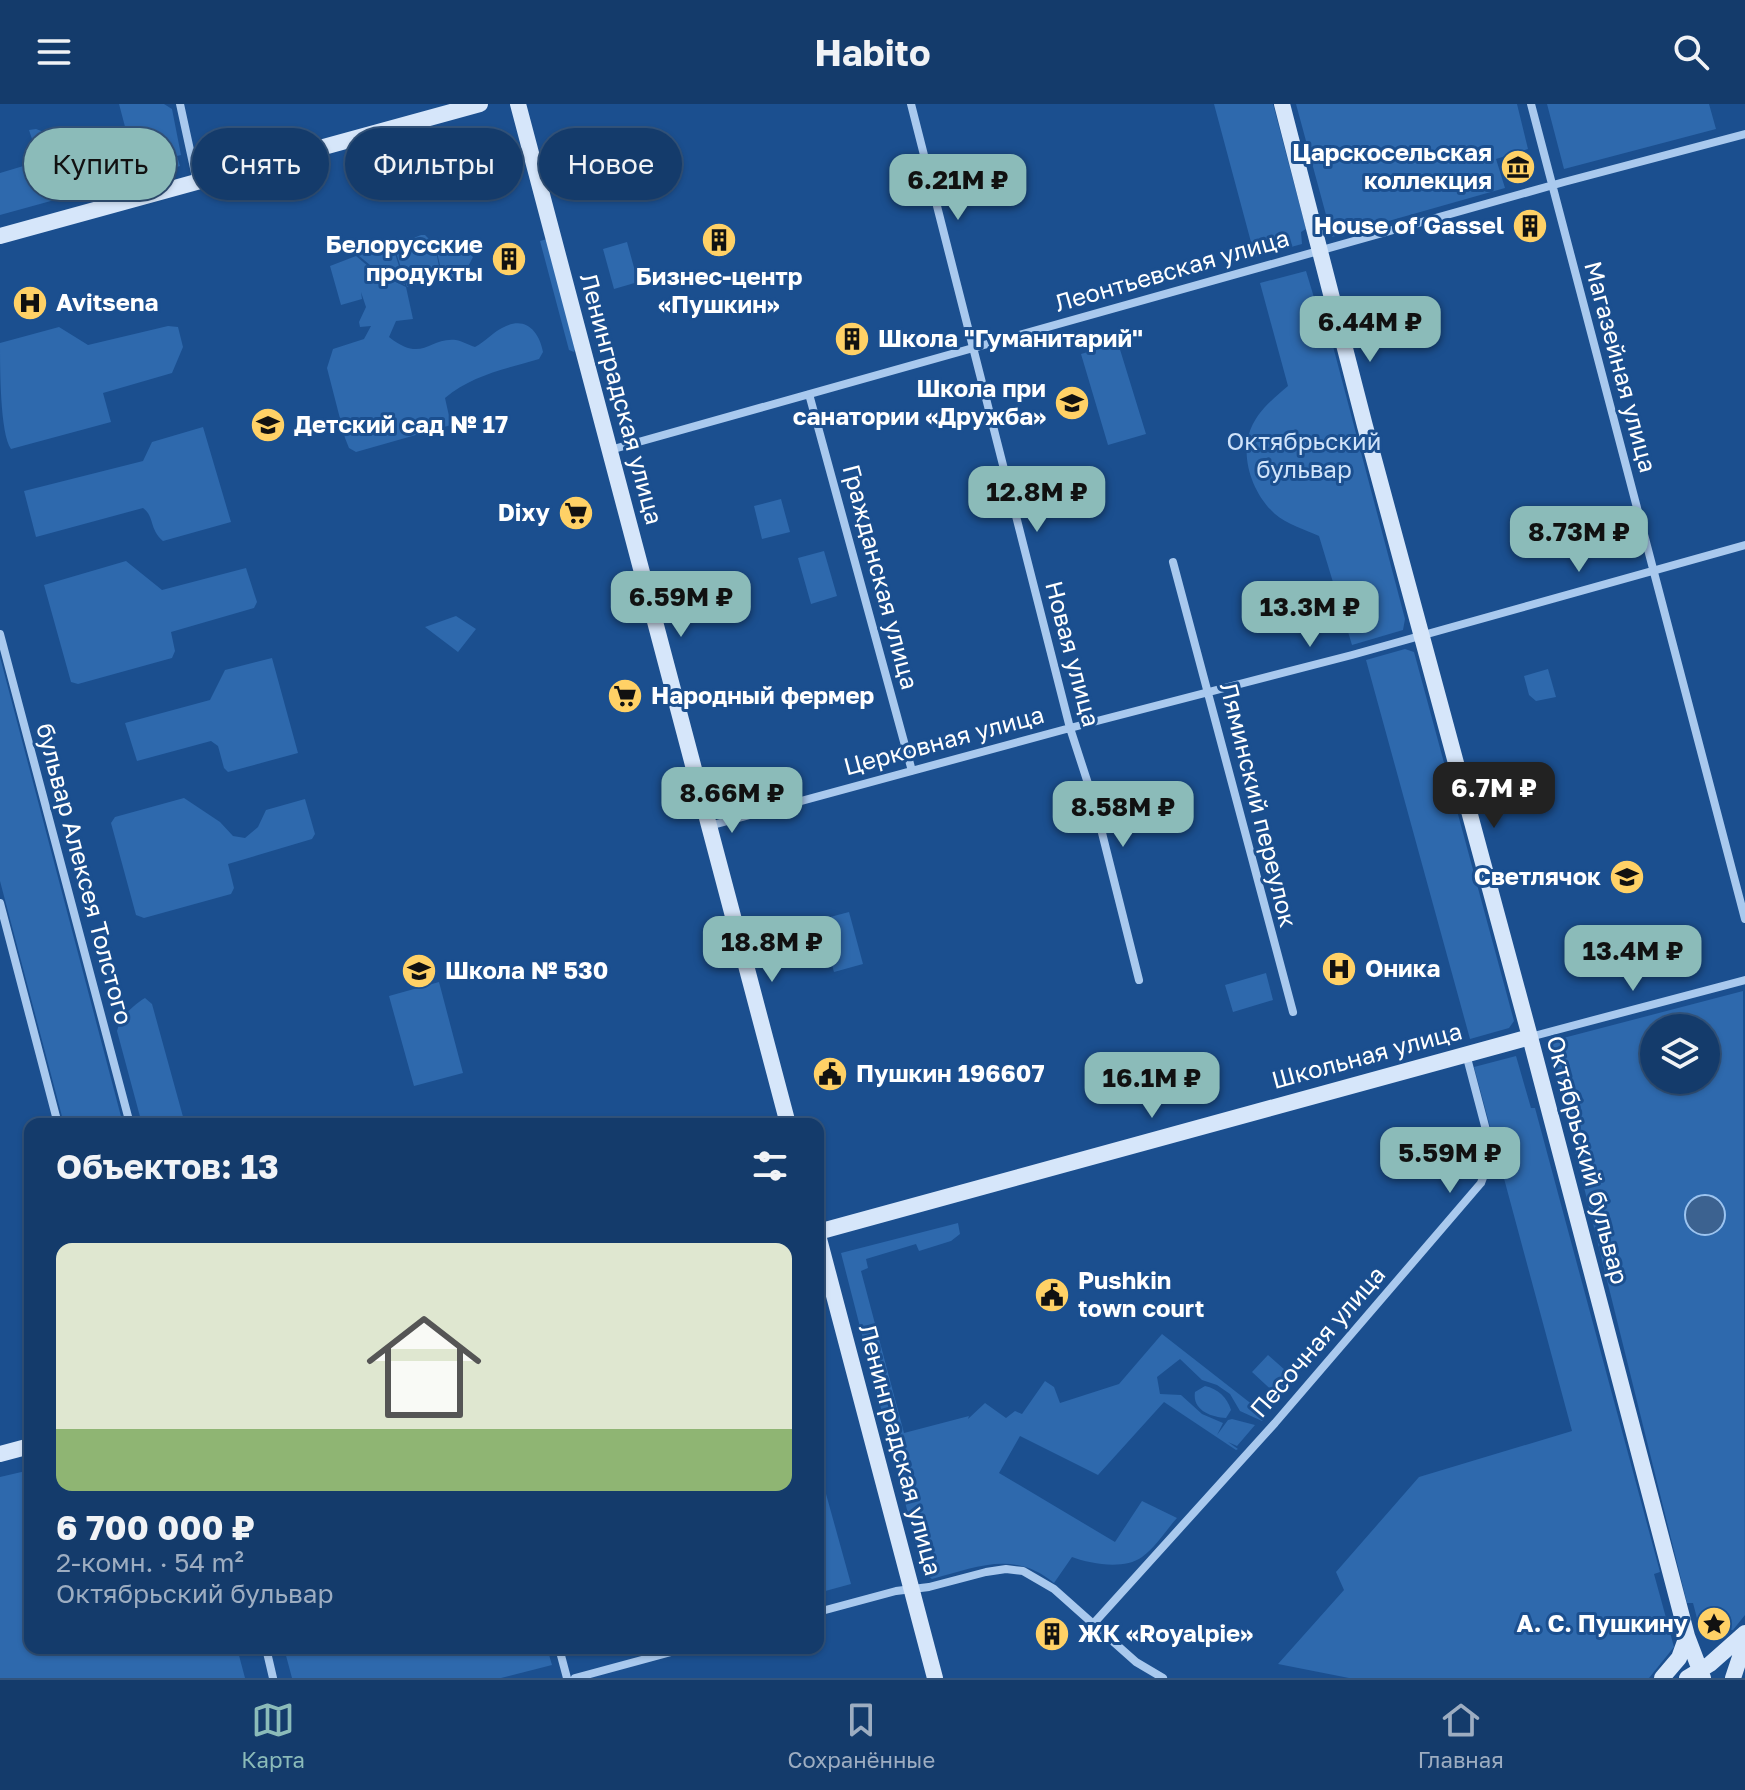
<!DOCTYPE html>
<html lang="ru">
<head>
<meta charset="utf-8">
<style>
  :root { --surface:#143b6b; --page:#1d4271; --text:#f1f3f6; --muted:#9dadc1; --line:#33557e; --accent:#8bbbb9 }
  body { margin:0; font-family:"Golos Text",sans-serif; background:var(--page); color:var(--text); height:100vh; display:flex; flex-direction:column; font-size:30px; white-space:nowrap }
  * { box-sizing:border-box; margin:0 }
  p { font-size:26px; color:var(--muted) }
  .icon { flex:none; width:44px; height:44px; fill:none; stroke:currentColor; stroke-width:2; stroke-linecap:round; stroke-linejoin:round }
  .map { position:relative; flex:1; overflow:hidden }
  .drawer { position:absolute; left:24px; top:1014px; width:800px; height:536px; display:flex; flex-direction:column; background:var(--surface); border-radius:16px; box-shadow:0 2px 6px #0004,0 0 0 2px var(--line) }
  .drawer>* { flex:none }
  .banner { position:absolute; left:24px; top:24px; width:800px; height:72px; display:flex; gap:16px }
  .buttons { position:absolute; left:1640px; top:910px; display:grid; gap:16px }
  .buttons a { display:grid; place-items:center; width:80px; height:80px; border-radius:50%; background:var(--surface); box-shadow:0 2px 6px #0004,0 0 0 2px var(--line); font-size:40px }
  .price { position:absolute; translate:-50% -68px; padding:0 18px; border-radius:16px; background:var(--accent); color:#111; font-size:26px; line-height:52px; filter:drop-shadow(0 2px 4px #0008) }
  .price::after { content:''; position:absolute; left:50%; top:48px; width:24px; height:18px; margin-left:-12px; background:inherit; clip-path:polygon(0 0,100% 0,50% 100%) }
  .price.active { background:#222; color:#fff }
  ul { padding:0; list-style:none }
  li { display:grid; align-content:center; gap:16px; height:424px; padding:0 32px }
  li span { display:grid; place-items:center; height:248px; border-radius:16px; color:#555 }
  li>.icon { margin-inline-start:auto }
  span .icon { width:144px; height:144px; fill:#fffc; stroke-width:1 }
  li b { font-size:34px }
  h2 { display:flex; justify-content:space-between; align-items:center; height:96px; padding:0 32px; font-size:34px }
  .chip { padding:0 28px; border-radius:36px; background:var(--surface); box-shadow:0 2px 6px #0004,0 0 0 2px var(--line); font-size:28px; line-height:72px }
  .chip.active { background:var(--accent); color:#111 }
  header { display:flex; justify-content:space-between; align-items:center; height:104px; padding:0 32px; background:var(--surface); font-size:36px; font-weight:700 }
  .menu { display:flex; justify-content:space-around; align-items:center; height:112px; border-top:2px solid var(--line); background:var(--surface); font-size:22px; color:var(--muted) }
  .menu a { display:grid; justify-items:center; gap:4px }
  .menu .active { color:var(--accent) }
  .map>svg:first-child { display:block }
  .green { fill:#2e69ad; fill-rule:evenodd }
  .water { fill:#3c6290; stroke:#9cc4f0; stroke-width:2 }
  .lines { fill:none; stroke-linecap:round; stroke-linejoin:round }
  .street { stroke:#a9c9ee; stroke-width:8 }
  .secondary { stroke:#d6e6fa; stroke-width:16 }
  .labels { text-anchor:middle; stroke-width:6; stroke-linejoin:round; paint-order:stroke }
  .poi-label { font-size:24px; font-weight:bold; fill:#fff; stroke:#1b4f8f; text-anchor:start }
  .street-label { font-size:24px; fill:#fff; stroke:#1b4f8f }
  .park-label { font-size:24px; fill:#cfe3fa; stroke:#1b4f8f }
</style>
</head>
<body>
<header><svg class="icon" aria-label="menu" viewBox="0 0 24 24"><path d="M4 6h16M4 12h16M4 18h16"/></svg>Habito<svg class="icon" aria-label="search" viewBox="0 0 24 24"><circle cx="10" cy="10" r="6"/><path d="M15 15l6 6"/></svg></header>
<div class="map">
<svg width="1745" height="1574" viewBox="0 0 1745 1574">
  <rect width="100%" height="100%" fill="#1b4f8f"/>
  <path class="green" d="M 119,0 L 164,0 L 172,5 L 181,51 L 177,52 L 180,62 L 75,92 L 73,73 L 80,64 L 96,59 L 99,61 L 113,58 L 114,54 L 132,49 Z
    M 1214,0 L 1273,0 L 1306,125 L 1301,128 L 1302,140 L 1255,153 Z
    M 1296,0 L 1517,0 L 1528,45 L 1496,55 L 1505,84 L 1332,133 Z
    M 1547,0 L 1709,0 L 1716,25 L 1564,65 Z
    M 36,25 C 63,32 64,69 69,92 L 0,111 L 0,69 L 30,60 L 30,55 L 38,53 L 29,26 Z
    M 421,131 L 425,131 L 435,141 L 441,173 L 407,183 L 394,142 Z
    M 547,135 L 576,244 L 574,248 L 569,246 L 540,137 Z
    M 627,138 L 638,178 L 614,185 L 603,145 Z
    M 393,143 L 405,181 L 376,166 L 358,151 Z
    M 462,143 L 473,153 C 465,169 461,174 444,179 L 436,144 L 442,145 Z
    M 356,152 L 375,168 L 406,183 L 413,215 L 396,217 L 389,233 C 423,260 428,233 456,236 C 462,237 469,241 475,243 C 486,237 492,229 502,224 C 525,211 539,227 543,248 L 539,255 C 505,265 472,271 445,294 L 451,321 L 356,348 L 349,344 L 345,334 L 327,264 L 333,245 L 364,235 L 371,222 L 360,223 L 359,218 L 366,203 L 361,188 L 362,195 L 341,201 L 330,162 Z
    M 1306,167 L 1319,210 L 1325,212 L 1405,515 L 1403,526 L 1352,541 L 1319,432 C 1306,426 1286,420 1275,410 C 1254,391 1241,357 1249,330 C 1255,309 1273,295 1288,282 L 1260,179 Z
    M 168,222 L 178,223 L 183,243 L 172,269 L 103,289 L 111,318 L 11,345 C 0,330 0,263 0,239 L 59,223 L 88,241 Z
    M 1118,239 L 1146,330 L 1108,341 L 1081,250 Z
    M 203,323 L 231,418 L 163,437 C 149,425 155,413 143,404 L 36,433 L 24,387 L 143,357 L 152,338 Z
    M 781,395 L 790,428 L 762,435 L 754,402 Z
    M 824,447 L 837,492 L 811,500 L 798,454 Z
    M 126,457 L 162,486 L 246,464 L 257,498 L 254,504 L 171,528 L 175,547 L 172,554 L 78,580 L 71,578 L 44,481 Z
    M 456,512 L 476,525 L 458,548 L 425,523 Z
    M 1405,545 L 1414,548 L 1514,917 L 1509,924 L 1470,935 L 1366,556 Z
    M 0,553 L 123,1020 L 64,1020 L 0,777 Z
    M 272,554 L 298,649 L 228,668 L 224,664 L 218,642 L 211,637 L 137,657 L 125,619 L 210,596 L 225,566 Z
    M 1548,565 L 1556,593 L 1536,597 L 1529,591 L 1524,572 Z
    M 184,694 L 220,718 L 233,732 L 245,734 L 258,723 L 266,706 L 305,695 L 315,730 L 312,735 L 228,760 L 234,784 L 231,790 L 144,814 L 136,811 L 111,719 L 115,713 Z
    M 849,808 L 863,860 L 834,868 L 819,816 Z
    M 1266,869 L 1273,896 L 1233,908 L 1225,881 Z
    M 439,878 L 463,969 L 414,982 L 389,892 Z
    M 1743,887 L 1745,1511 L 1733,1526 L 1699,1522 L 1693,1499 L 1687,1499 L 1548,938 ZM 1654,924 L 1706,924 L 1706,976 L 1654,976 Z
    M 145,894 L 152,900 L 185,1020 L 142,1020 L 117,927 C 120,914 133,901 145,894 Z
    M 1516,952 L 1531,1004 L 1535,1004 L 1660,1468 L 1654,1470 L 1674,1543 L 1649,1574 L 1349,1574 L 1278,1560 L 1344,1486 L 1336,1468 L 1419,1373 L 1572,1327 L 1474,963 Z
    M 958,1119 L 960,1130 L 951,1137 L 919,1147 L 916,1140 L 866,1155 L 868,1164 L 861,1167 L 904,1329 L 969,1312 L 968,1315 L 985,1299 L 1006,1314 L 1015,1307 L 1022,1310 L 1045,1277 L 1054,1283 L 1060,1299 L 1119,1280 L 1162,1230 L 1267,1312 L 1262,1317 L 1240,1307 L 1230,1290 L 1217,1281 L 1202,1276 L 1180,1255 L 1157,1273 L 1160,1290 L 1181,1291 L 1202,1310 L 1223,1319 L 1217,1331 L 1228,1316 L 1232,1315 L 1255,1321 L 1237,1342 L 1228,1338 L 1238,1345 L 1236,1346 L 1164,1298 L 1098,1371 L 1020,1332 L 999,1369 L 1115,1438 L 1142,1397 L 1177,1414 C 1166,1426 1155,1444 1142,1453 C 1124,1466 1091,1460 1072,1453 L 1054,1479 C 1014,1446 977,1463 932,1475 L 923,1468 L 841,1149 Z
    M 1268,1251 L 1294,1274 L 1278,1292 L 1252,1268 Z
    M 1205,1282 C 1218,1285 1227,1293 1231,1306 L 1226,1314 C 1211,1313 1192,1306 1195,1288 Z
    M 818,1361 L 851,1480 L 818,1489 Z
    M 30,1366 L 30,1544 L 237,1544 L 245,1574 L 0,1574 L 0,1373 Z
    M 284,1544 L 547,1544 L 552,1561 L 501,1574 L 292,1574 Z"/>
  <path class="water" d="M1685 1111a20 20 0 1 1 40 0a20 20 0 1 1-40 0Z"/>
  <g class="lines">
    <path class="street" d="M 180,0 L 197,78
      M 911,0 L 1070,624 L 1095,701 L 1139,876
      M 1531,0 L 1745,815
      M 809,290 L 912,667
      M 610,346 L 1564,78 L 1745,30
      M 1173,458 L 1293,908
      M 0,530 L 130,1020
      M 709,722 L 1070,624 L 1352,551 L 1745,441
      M 0,799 L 58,1020
      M 1530,933 L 1745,876
      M 818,1508 L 896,1487 L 929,1483 L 986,1468 L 1006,1465 L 1023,1467 L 1054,1485 L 1136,1558 L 1163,1574
      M 1094,1519 L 1275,1319 L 1481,1079 L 1488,1060 L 1490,1041 L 1466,950
      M 266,1544 L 273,1574
      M 559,1544 L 567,1574
      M 575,1574 L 686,1544"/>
    <path class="secondary" d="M 518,0 L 788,1020
      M 1282,0 L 1365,322 L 1530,933 L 1687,1532 L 1703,1574
      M 0,132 L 480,0
      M 818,1128 L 1530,933
      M 818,1131 L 935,1574
      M 0,1350 L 30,1342
      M 1662,1574 L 1679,1554 L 1687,1532
      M 1687,1574 L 1710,1560 L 1745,1529
      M 1733,1574 L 1745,1538"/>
  </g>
  <defs>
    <g id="museum-disc" transform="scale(1.8)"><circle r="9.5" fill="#ffd166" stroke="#1b4f8f"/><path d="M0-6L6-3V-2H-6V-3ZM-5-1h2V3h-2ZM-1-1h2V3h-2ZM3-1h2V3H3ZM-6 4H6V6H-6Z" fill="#111"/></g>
    <g id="building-disc" transform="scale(1.8)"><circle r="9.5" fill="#ffd166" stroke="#1b4f8f"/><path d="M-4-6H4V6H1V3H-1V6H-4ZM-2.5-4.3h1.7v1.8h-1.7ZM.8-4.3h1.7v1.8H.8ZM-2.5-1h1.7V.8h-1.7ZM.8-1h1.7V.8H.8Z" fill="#111"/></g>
    <g id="hospital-disc" transform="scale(1.8)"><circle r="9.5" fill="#ffd166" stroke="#1b4f8f"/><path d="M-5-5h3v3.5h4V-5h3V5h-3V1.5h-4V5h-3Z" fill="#111"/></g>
    <g id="school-disc" transform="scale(1.8)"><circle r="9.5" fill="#ffd166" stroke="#1b4f8f"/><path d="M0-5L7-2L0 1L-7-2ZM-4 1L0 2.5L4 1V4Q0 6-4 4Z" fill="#111"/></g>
    <g id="supermarket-disc" transform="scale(1.8)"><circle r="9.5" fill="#ffd166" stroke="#1b4f8f"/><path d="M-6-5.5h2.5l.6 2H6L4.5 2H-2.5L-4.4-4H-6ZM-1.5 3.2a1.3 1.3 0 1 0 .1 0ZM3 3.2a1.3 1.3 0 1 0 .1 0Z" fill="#111"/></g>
    <g id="civic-disc" transform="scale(1.8)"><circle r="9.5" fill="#ffd166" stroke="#1b4f8f"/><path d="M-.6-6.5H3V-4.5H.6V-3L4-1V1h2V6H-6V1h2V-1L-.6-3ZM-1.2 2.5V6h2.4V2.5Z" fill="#111"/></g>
    <g id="sight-disc" transform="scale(1.8)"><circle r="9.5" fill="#ffd166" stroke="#1b4f8f"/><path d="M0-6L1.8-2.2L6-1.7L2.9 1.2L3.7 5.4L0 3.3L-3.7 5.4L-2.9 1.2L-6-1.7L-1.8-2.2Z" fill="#111"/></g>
  </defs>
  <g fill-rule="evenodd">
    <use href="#museum-disc" x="1518" y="63"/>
    <use href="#building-disc" x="1530" y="122"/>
    <use href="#building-disc" x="719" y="136"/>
    <use href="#building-disc" x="509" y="155"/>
    <use href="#hospital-disc" x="30" y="199"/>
    <use href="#building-disc" x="852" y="235"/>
    <use href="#school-disc" x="1072" y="299"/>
    <use href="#school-disc" x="268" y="321"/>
    <use href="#supermarket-disc" x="576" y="409"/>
    <use href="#supermarket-disc" x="625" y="592"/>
    <use href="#school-disc" x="1627" y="773"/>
    <use href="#hospital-disc" x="1339" y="865"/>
    <use href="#school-disc" x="419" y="867"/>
    <use href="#civic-disc" x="830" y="970"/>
    <use href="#civic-disc" x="1052" y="1191"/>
    <use href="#sight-disc" x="1714" y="1520"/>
    <use href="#building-disc" x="1052" y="1530"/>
  </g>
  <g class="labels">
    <g class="poi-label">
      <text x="1492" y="57" text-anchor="end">Царскосельская<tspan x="1492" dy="28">коллекция</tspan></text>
      <text x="1504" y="130" text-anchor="end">House of Gassel</text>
      <text x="483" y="149" text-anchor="end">Белорусские<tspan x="483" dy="28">продукты</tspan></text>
      <text x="719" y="181" text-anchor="middle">Бизнес-центр<tspan x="719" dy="28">«Пушкин»</tspan></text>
      <text x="56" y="207">Avitsena</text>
      <text x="878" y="243">Школа "Гуманитарий"</text>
      <text x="1046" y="293" text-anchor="end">Школа при<tspan x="1046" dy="28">санатории «Дружба»</tspan></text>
      <text x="294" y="329">Детский сад № 17</text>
      <text x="550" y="417" text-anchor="end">Dixy</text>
      <text x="651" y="600">Народный фермер</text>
      <text x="1601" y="781" text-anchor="end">Светлячок</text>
      <text x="1365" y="873">Оника</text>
      <text x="445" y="875">Школа № 530</text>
      <text x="856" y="978">Пушкин 196607</text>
      <text x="1078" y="1185">Pushkin<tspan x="1078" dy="28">town court</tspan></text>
      <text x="1688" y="1528" text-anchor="end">А. С. Пушкину</text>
      <text x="1078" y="1538">ЖК «Royalpie»</text>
    </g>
    <g class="street-label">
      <text transform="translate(1172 167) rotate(-16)" y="8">Леонтьевская улица</text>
      <text transform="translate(1620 263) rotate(75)" y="8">Магазейная улица</text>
      <text transform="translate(621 295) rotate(75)" y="8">Ленинградская улица</text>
      <text transform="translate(880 473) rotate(75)" y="8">Гражданская улица</text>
      <text transform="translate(1072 550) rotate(75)" y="8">Новая улица</text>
      <text transform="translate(944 637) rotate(-15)" y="8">Церковная улица</text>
      <text transform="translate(1258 701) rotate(76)" y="8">Ляминский переулок</text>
      <text transform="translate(84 770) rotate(75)" y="8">бульвар Алексея Толстого</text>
      <text transform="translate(1367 952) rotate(-15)" y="8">Школьная улица</text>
      <text transform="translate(1587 1056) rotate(75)" y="8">Октябрьский бульвар</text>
      <text transform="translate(1318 1238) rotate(-49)" y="8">Песочная улица</text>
      <text transform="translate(900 1346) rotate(75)" y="8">Ленинградская улица</text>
    </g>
    <g class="park-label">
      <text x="1304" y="346">Октябрьский<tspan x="1304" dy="28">бульвар</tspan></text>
    </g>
  </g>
</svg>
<div class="buttons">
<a><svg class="icon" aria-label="layers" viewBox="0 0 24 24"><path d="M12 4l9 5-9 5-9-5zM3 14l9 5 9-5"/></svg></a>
</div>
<b class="price" style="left:958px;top:118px">6.21M ₽</b>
<b class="price" style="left:1370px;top:260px">6.44M ₽</b>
<b class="price" style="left:1037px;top:430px">12.8M ₽</b>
<b class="price" style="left:1579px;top:470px">8.73M ₽</b>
<b class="price" style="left:681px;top:535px">6.59M ₽</b>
<b class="price" style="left:1310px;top:545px">13.3M ₽</b>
<b class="price active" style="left:1494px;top:726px">6.7M ₽</b>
<b class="price" style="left:732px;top:731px">8.66M ₽</b>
<b class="price" style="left:1123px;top:745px">8.58M ₽</b>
<b class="price" style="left:772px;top:880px">18.8M ₽</b>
<b class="price" style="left:1633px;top:889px">13.4M ₽</b>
<b class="price" style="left:1152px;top:1016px">16.1M ₽</b>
<b class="price" style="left:1450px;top:1091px">5.59M ₽</b>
<div class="banner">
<a class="chip active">Купить</a>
<a class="chip">Снять</a>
<a class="chip">Фильтры</a>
<a class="chip">Новое</a>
</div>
<section class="drawer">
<h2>Объектов: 13<svg class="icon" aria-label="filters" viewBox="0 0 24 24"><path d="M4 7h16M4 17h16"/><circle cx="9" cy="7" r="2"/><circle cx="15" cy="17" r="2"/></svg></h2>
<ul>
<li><span style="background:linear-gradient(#dfe7d0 75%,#8fb573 0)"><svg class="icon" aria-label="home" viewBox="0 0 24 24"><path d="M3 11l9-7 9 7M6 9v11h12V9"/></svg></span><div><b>6 700 000 ₽</b><p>2-комн. · 54 m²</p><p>Октябрьский бульвар</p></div></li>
</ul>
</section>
</div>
<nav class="menu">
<a class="active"><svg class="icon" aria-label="map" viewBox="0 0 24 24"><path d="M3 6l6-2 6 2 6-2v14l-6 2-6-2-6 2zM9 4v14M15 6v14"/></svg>Карта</a>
<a><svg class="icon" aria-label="saved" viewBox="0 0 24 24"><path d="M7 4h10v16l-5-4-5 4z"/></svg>Сохранённые</a>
<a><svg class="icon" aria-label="home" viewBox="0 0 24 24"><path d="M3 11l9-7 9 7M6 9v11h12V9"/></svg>Главная</a>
</nav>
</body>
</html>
